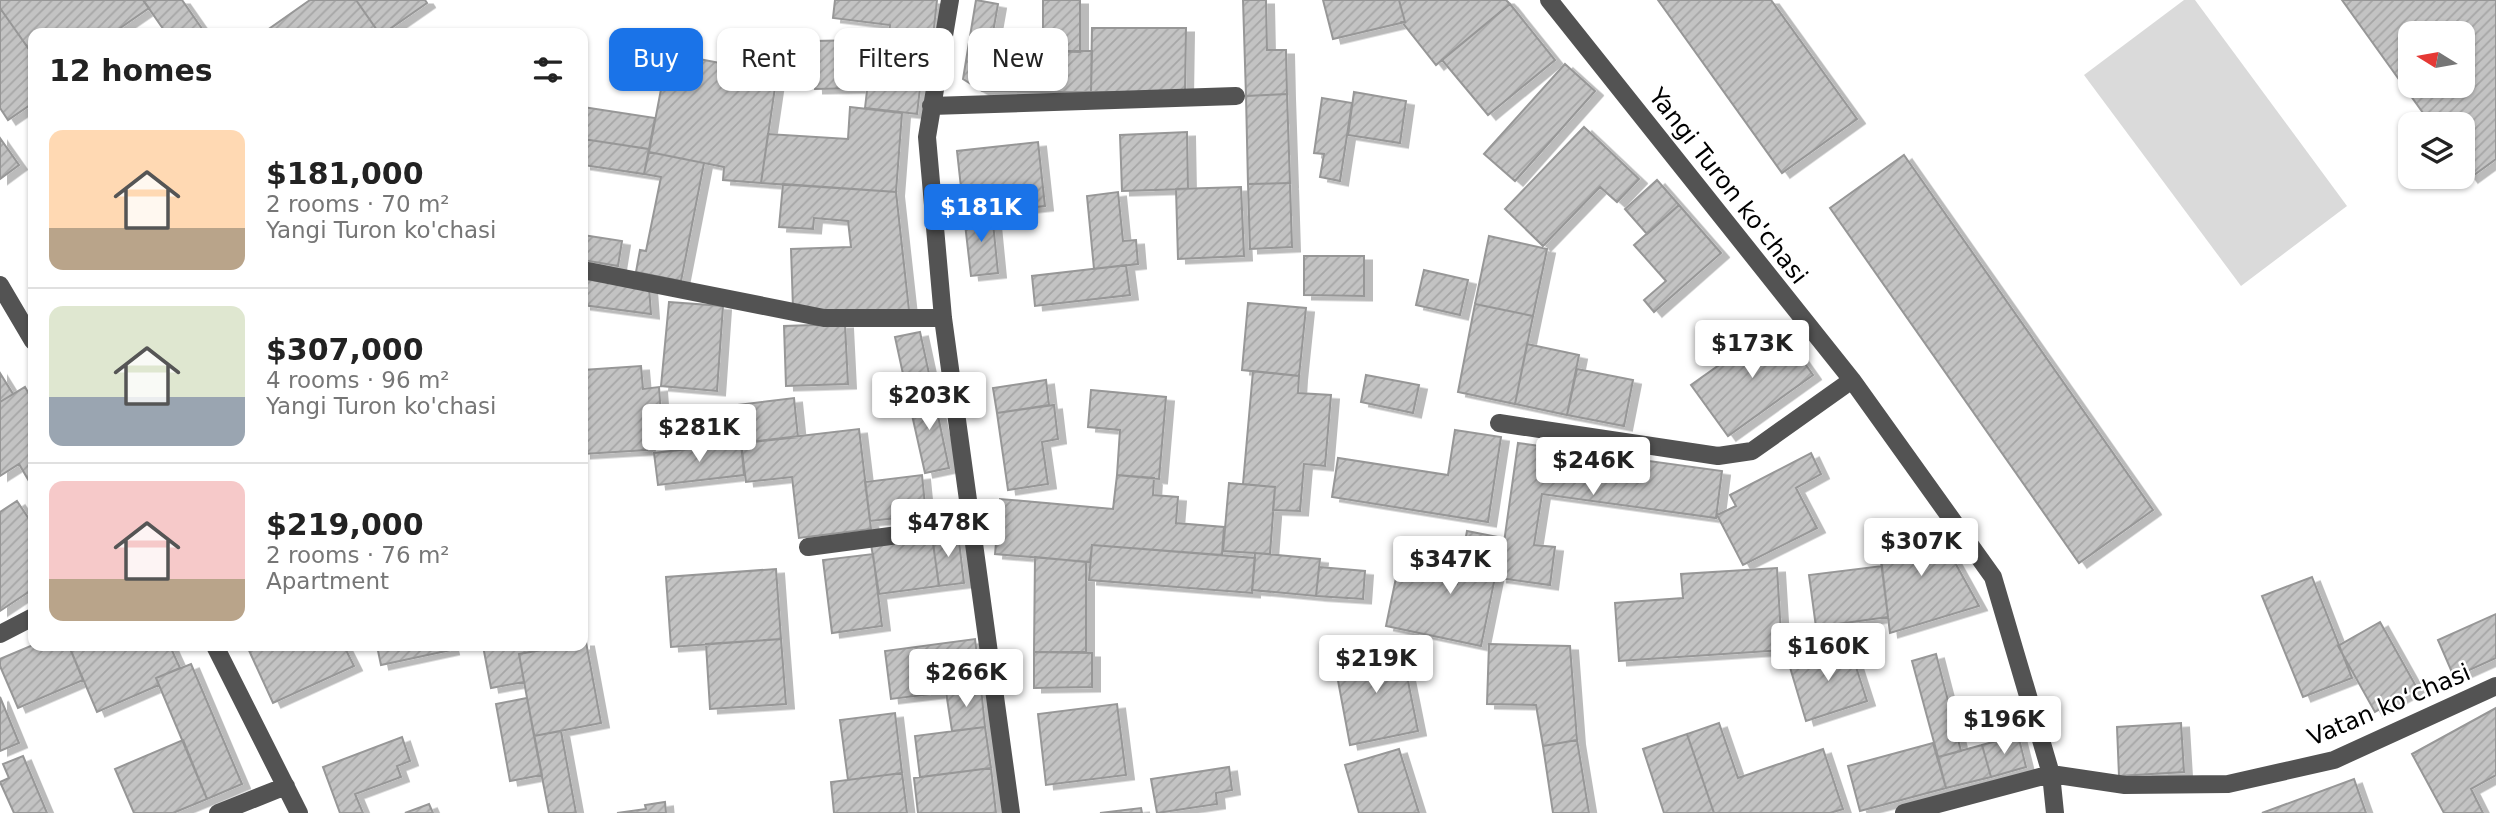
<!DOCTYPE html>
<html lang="en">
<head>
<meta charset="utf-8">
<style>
  :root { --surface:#fff; --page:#f2f2f2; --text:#222; --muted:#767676; --line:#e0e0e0; --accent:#1a73e8 }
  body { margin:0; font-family:"DejaVu Sans",sans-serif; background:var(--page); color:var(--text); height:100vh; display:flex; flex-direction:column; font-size:26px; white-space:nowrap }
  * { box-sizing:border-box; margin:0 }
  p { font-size:23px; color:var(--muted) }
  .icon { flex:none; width:38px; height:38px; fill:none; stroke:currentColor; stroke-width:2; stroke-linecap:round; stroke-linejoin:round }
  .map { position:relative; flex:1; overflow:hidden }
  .details { position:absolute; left:28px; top:28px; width:560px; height:623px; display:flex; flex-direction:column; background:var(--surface); border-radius:14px; box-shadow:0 2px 5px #0004 }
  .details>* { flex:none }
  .hud { position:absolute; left:609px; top:28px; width:665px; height:63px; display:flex; gap:14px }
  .needle { width:46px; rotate:281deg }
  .controls { position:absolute; left:2398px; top:21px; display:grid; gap:14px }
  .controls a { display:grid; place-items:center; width:77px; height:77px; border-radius:14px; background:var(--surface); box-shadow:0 2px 5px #0004; font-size:35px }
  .price { position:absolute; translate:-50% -60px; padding:0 16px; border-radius:7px; background:#fff; color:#222; font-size:23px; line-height:46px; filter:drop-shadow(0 2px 4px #0008) }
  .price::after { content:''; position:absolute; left:50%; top:42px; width:21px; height:16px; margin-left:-10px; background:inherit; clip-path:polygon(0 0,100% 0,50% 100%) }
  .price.on { background:var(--accent); color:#fff }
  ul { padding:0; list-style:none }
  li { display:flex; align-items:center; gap:21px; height:175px; padding:0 21px }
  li+li { border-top:2px solid var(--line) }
  li span { display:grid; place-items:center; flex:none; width:196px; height:140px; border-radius:14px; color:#555 }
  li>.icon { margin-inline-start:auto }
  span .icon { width:84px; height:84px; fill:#fffc; stroke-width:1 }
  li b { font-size:30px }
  h2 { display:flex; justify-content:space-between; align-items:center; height:84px; padding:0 21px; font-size:30px }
  .chip { padding:0 24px; border-radius:14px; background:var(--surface); box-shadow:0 2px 5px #0004; font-size:24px; line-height:63px }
  .chip.on { background:var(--accent); color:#fff }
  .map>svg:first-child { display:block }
  .park { fill:#dadada }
  .building { fill:url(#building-hatch); stroke:#979797; stroke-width:2; fill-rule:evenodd; filter:url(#shadow) }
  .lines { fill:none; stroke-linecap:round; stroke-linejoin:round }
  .minor { stroke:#535353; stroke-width:18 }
  .labels { text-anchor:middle; stroke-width:5; stroke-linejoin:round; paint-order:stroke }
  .street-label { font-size:24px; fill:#000; stroke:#fff }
</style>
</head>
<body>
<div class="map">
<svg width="2496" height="813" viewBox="0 0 2496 813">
  <defs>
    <pattern id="building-hatch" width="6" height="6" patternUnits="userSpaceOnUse" patternTransform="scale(1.75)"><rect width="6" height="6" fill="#c3c3c3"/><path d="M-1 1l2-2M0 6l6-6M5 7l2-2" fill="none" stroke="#a6a6a6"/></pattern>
    <filter id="shadow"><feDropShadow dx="8" dy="4.5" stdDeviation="0" flood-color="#0004"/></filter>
  </defs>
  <rect width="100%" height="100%" fill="#fff"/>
  <path class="park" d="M 2184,0 L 2195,0 L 2347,206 L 2241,286 L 2084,75 Z"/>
  <path class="building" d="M 0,0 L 143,0 L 149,8 L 113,33 L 33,33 L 33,55 L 0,8 Z
    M 143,0 L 182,0 L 205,33 L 166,33 Z
    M 310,0 L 356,0 L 379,33 L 263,33 Z
    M 356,0 L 425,0 L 427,3 L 384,33 L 379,33 Z
    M 835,0 L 937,0 L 932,46 L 888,41 L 890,25 L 833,18 Z
    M 976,0 L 998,4 L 992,38 L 1043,38 L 1043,92 L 982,91 L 963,79 Z
    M 1043,0 L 1080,0 L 1080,52 L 1043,51 Z
    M 1243,0 L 1266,0 L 1267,50 L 1286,50 L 1287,94 L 1246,96 Z
    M 1323,0 L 1399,0 L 1405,22 L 1333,39 Z
    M 1399,0 L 1506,0 L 1510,4 L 1436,65 L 1402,22 L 1405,22 Z
    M 1658,0 L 1771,0 L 1857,119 L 1782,173 Z
    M 2342,0 L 2496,0 L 2496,159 L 2470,178 L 2462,167 L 2462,124 L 2431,124 ZM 2410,33 L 2462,33 L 2462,86 L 2410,86 Z
    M 1510,4 L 1555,60 L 1488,115 L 1442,60 Z
    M 0,8 L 33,55 L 33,103 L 8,120 L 0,108 Z
    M 1092,28 L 1186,28 L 1185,92 L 1091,92 Z
    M 873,39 L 925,46 L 917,114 L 865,108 Z
    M 863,40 L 865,88 L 815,89 L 813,41 Z
    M 1043,51 L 1092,51 L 1091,92 L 1043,92 Z
    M 668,53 L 777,74 L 761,183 L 723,180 L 724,167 L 649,152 Z
    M 1565,64 L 1595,91 L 1515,181 L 1484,154 Z
    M 1354,92 L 1406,101 L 1400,143 L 1348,135 Z
    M 1287,94 L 1290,183 L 1248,184 L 1246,96 Z
    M 1322,98 L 1352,103 L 1340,181 L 1320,177 L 1324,154 L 1314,153 Z
    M 583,107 L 655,118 L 649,149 L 583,139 Z
    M 850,107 L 902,113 L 896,192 L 761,183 L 768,134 L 848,139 Z
    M 1584,127 L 1639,179 L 1617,202 L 1600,187 L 1543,246 L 1505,209 Z
    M 1187,132 L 1188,189 L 1122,191 L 1120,135 Z
    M 0,138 L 19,165 L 0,179 Z
    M 583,139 L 649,149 L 644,174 L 583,165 Z
    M 1038,142 L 1045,206 L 964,215 L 957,151 Z
    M 649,152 L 704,163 L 681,281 L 636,272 L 640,250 L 646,251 L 661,177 L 644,174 Z
    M 1904,155 L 2153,510 L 2079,563 L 1830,208 Z
    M 1657,180 L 1679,205 L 1647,234 L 1625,209 Z
    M 1290,183 L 1292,247 L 1250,249 L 1248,184 Z
    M 783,184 L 896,192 L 909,310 L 820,313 L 793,308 L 791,249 L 851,247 L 848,221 L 814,218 L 813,229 L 779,227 Z
    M 1241,187 L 1244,256 L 1178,259 L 1176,189 Z
    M 1118,192 L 1123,241 L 1136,240 L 1138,264 L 1094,269 L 1087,196 Z
    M 1679,205 L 1721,253 L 1654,312 L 1644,300 L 1666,281 L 1634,245 Z
    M 992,212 L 998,273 L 971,276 L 964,215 Z
    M 583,235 L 622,241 L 618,266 L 583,260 Z
    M 1489,236 L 1547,249 L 1533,316 L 1475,304 Z
    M 1304,256 L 1364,256 L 1364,296 L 1304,295 Z
    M 1126,265 L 1130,295 L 1035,306 L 1032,276 Z
    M 1424,270 L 1468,280 L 1460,315 L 1416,305 Z
    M 583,279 L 649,287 L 651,314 L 583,305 Z
    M 669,302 L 723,306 L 717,391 L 661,386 Z
    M 1248,303 L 1306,308 L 1299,376 L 1242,370 Z
    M 1475,304 L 1533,316 L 1515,404 L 1458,392 Z
    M 845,324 L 848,384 L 786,386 L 784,326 Z
    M 1777,324 L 1813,375 L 1728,436 L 1691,385 Z
    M 920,332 L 933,392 L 908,397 L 895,337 Z
    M 1527,344 L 1579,355 L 1567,415 L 1515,404 Z
    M 641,366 L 643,389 L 659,387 L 662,428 L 646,429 L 647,450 L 583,454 L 583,370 Z
    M 1577,369 L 1633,380 L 1624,426 L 1567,415 Z
    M 1253,371 L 1299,376 L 1298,393 L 1331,395 L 1325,466 L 1304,464 L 1300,511 L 1273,510 L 1275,487 L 1243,484 Z
    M 0,373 L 13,394 L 0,402 Z
    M 1366,375 L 1419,385 L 1413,413 L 1361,402 Z
    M 1046,380 L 1049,405 L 997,413 L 993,388 Z
    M 25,387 L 33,401 L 33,488 L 19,464 L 0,476 L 0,402 Z
    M 1091,390 L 1166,397 L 1159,479 L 1117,475 L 1120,430 L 1088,427 Z
    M 933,392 L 949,468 L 925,473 L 908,397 Z
    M 794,398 L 798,437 L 701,448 L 696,410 Z
    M 1054,405 L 1058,439 L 1042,442 L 1048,484 L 1008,490 L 997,413 Z
    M 859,429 L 871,529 L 799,538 L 792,477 L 746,482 L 741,443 Z
    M 1455,430 L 1501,437 L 1488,522 L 1332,497 L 1338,458 L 1448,475 Z
    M 741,443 L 744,475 L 658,485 L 654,453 Z
    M 1518,443 L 1722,471 L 1716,518 L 1542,494 L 1534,545 L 1555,547 L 1550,585 L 1499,578 Z
    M 1811,453 L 1821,474 L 1796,488 L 1817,528 L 1743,565 L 1717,515 L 1736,506 L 1730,495 Z
    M 922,475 L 926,515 L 870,521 L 865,482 Z
    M 1117,475 L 1154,478 L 1153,495 L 1178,497 L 1176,523 L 1224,527 L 1222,555 L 1092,545 L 1090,562 L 995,554 L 1000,499 L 1113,509 Z
    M 1229,483 L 1275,487 L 1270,554 L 1223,551 Z
    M 17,501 L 33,525 L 33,589 L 0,611 L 0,512 Z
    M 1932,521 L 1979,606 L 1890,633 L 1878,538 Z
    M 1467,531 L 1503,538 L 1481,646 L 1386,626 L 1397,573 L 1457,584 Z
    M 958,533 L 964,583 L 939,586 L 932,536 Z
    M 932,536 L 939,586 L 879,594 L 871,544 Z
    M 1092,545 L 1255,558 L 1252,593 L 1089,580 Z
    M 1255,553 L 1320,559 L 1316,596 L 1252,590 Z
    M 873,554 L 882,626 L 832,633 L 823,560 Z
    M 1035,557 L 1086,562 L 1086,652 L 1034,652 Z
    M 1882,566 L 1888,617 L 1816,627 L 1809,575 Z
    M 1319,567 L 1365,571 L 1363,599 L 1316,596 Z
    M 1777,568 L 1782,650 L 1619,661 L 1615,603 L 1683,598 L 1681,574 Z
    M 776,569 L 781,639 L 671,647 L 666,577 Z
    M 2312,577 L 2352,678 L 2303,697 L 2262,596 Z
    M 2496,614 L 2496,658 L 2454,677 L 2438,640 Z
    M 2380,622 L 2417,688 L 2375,712 L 2338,646 Z
    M 781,639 L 786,704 L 710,709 L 706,644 Z
    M 975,639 L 981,688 L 891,699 L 885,651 Z
    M 583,642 L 586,642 L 601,723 L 534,736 L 519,654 L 564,646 L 583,646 Z
    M 1489,644 L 1570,646 L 1577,740 L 1543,746 L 1536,705 L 1487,704 Z
    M 33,645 L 69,646 L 83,680 L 18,708 L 0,666 L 0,659 Z
    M 1849,645 L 1867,701 L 1806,721 L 1789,664 Z
    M 69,646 L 170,646 L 180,668 L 156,678 L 159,685 L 97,712 Z
    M 247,646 L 344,646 L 354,666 L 273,703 Z
    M 377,646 L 450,646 L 451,650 L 381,665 Z
    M 483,646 L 555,646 L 555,647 L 519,654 L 524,682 L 491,688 Z
    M 1401,646 L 1418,731 L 1350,745 L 1334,659 Z
    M 1034,652 L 1092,653 L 1092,687 L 1034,688 Z
    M 1936,654 L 1961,751 L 1938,757 L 1912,661 Z
    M 191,664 L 242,784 L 207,799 L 156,678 Z
    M 981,688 L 985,727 L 952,731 L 946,692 Z
    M 0,697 L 19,743 L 0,751 Z
    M 527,698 L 542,775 L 510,781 L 496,704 Z
    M 1117,704 L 1126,775 L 1046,785 L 1038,714 Z
    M 2496,708 L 2496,775 L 2471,789 L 2483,813 L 2444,813 L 2412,754 Z
    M 895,713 L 902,773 L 848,780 L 840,720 Z
    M 1719,723 L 1738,778 L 1823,749 L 1843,809 L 1830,813 L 1714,813 L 1687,734 Z
    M 2181,723 L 2184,772 L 2119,776 L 2117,727 Z
    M 985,727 L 991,768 L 920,777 L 915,736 Z
    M 561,731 L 576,813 L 549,813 L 534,736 Z
    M 1687,734 L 1714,813 L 1664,813 L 1643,749 Z
    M 2018,735 L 2026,767 L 1991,777 L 1982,745 Z
    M 402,737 L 410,761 L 397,766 L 401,777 L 355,794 L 363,813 L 340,813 L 323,767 Z
    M 183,740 L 207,799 L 173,813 L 134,813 L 115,769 Z
    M 1577,740 L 1589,813 L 1553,813 L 1543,746 Z
    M 1933,743 L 1946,788 L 1860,811 L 1848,766 Z
    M 1982,745 L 1991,777 L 1946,788 L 1938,757 Z
    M 1399,749 L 1419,813 L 1359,813 L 1345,765 Z
    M 23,756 L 47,813 L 14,813 L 0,782 L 9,778 L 3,764 Z
    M 1229,767 L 1232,790 L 1216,793 L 1217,804 L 1157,813 L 1151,779 Z
    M 991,768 L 996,813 L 918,813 L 914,778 Z
    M 902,773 L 907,813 L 834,813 L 831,782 Z
    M 2354,779 L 2366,813 L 2262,813 Z
    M 665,802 L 666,813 L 617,813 L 646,809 L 645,805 Z
    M 429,804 L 433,813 L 405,813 Z
    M 1141,808 L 1142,813 L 1100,813 Z"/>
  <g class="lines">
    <path class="minor" d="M 950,0 L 927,137 L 943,318 L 1011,813
      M 1549,0 L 1852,380 L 1993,577 L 2051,774 L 2055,813
      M 931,106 L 1236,96
      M 583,270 L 824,318 L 943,318
      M 0,285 L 33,341
      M 1499,423 L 1718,456 L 1752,451 L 1852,380
      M 808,547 L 973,525
      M 0,634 L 33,617
      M 215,646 L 299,813
      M 218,813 L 286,786
      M 1904,813 L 2051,774 L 2125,785 L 2228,784 L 2334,760 L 2496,686"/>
  </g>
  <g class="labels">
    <g class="street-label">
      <text transform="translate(1728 186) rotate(52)" y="8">Yangi Turon ko'chasi</text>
      <text transform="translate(2389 705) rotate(-23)" y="8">Vatan koʻchasi</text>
    </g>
  </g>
</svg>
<div class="controls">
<a><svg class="needle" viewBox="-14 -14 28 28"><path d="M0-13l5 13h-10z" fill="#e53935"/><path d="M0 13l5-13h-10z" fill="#767676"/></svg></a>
<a><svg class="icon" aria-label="layers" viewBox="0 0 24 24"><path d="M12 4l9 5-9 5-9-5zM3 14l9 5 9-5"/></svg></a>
</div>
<b class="price on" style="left:981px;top:244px">$181K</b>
<b class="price" style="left:1752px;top:380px">$173K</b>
<b class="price" style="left:929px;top:432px">$203K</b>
<b class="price" style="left:699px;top:464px">$281K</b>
<b class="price" style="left:1593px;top:497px">$246K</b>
<b class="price" style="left:948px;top:559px">$478K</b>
<b class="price" style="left:1921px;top:578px">$307K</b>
<b class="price" style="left:1450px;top:596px">$347K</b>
<b class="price" style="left:1828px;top:683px">$160K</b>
<b class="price" style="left:1376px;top:695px">$219K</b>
<b class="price" style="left:966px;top:709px">$266K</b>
<b class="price" style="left:2004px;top:756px">$196K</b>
<div class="hud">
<a class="chip on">Buy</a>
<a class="chip">Rent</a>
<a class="chip">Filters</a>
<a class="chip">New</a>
</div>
<section class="details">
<h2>12 homes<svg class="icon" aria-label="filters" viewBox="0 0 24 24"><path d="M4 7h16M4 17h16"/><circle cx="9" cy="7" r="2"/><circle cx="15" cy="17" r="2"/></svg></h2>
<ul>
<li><span style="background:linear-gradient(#ffd9b3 70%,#b9a48a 0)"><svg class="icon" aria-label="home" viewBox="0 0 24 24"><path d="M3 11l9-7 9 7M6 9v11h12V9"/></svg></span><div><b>$181,000</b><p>2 rooms · 70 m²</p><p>Yangi Turon ko'chasi</p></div></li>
<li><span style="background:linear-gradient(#dfe7d0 65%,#9aa5b1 0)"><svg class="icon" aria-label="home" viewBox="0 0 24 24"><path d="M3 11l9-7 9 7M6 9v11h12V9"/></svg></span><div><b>$307,000</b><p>4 rooms · 96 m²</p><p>Yangi Turon ko'chasi</p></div></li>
<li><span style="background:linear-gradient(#f6c9c9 70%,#b9a48a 0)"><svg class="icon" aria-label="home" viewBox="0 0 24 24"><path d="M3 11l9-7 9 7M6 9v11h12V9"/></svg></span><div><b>$219,000</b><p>2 rooms · 76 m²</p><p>Apartment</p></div></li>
</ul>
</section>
</div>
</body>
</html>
